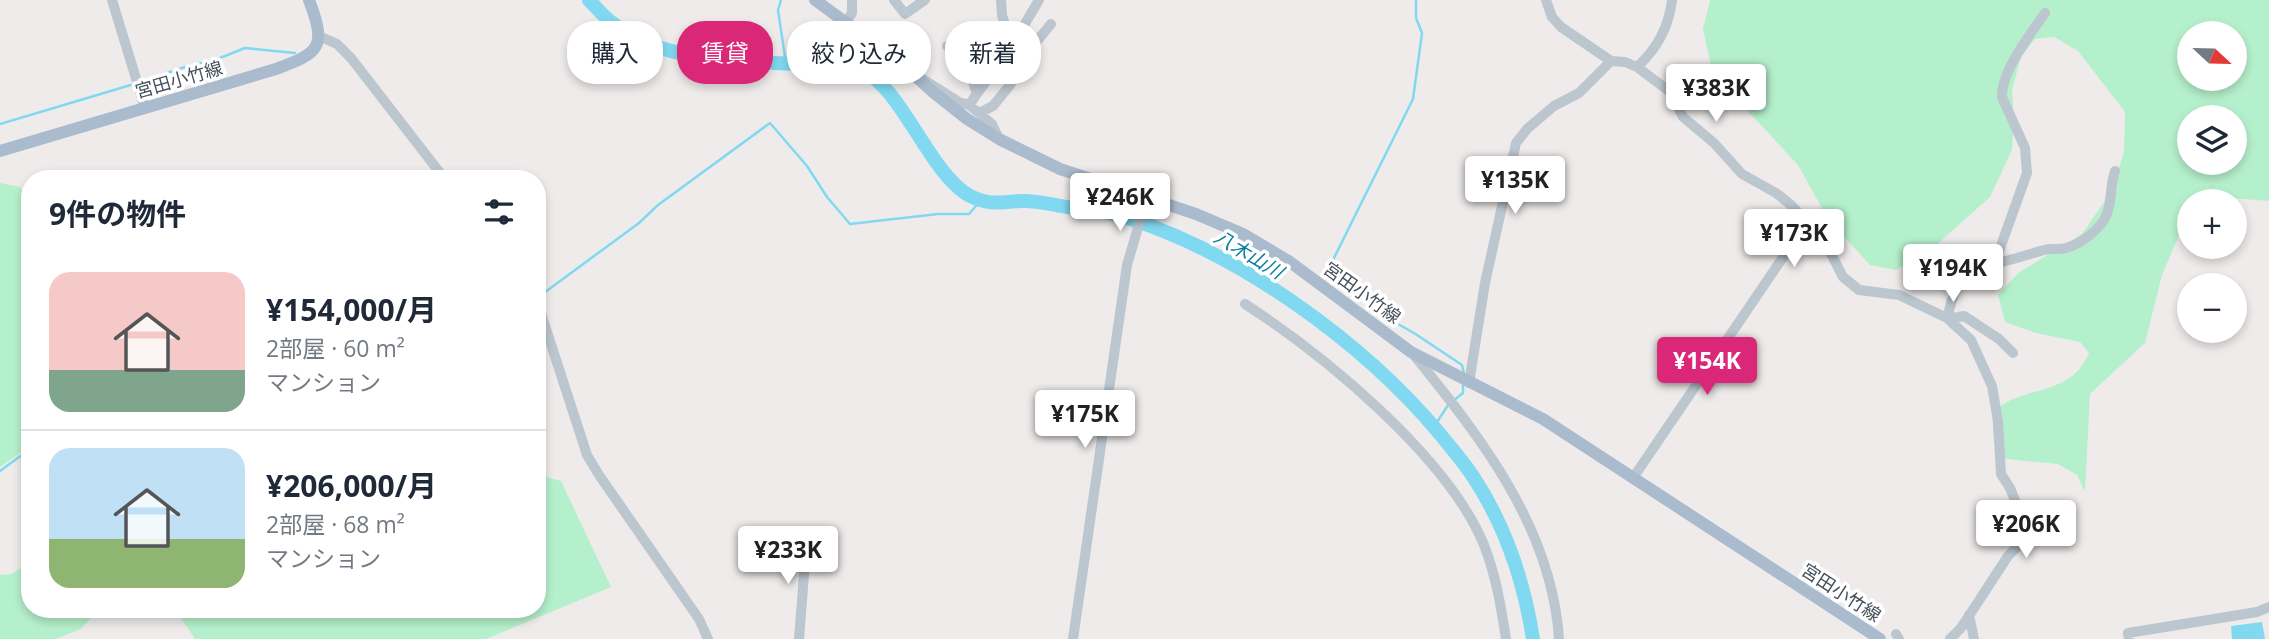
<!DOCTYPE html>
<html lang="ja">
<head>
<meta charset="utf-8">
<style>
  :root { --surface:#fff; --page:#f2f2f3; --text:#1f2937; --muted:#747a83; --line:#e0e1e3; --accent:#db2777 }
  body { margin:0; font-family:"Open Sans","Noto Sans JP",sans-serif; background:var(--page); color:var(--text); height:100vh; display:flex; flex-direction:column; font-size:26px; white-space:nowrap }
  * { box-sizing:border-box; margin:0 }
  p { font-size:23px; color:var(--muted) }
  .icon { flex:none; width:38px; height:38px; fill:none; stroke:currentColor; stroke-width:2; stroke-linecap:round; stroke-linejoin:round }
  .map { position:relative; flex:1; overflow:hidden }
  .drawer { position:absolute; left:21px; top:170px; width:525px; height:448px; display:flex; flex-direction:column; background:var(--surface); border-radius:28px; box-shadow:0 4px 10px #0003 }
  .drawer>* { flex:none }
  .top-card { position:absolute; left:567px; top:21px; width:665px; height:63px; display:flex; gap:14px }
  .needle { width:46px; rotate:112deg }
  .fabs { position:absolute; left:2177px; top:21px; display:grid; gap:14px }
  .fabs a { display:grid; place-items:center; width:70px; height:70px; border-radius:50%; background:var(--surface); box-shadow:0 4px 10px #0003; font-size:35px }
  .price { position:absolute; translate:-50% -60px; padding:0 16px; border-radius:7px; background:#fff; color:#222; font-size:23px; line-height:46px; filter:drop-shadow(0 2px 4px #0008) }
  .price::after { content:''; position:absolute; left:50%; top:42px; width:21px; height:16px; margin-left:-10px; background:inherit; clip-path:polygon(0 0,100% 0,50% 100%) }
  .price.on { background:var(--accent); color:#fff }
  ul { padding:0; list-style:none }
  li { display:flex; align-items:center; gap:21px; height:175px; padding:0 28px }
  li+li { border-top:2px solid var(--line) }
  li span { display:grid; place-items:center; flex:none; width:196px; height:140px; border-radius:21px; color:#555 }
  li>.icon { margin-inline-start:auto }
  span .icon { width:84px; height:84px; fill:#fffc; stroke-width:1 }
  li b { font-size:30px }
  h2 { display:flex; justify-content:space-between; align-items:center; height:84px; padding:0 28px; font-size:30px }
  .pill { padding:0 24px; border-radius:28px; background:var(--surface); box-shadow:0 4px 10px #0003; font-size:24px; line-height:63px }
  .pill.on { background:var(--accent); color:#fff }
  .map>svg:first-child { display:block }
  .green { fill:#b5f0cc; fill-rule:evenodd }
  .water { fill:#80d9f0 }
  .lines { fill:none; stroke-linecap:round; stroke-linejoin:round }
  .stream { stroke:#80d9f0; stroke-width:2.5 }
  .river { stroke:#80d9f0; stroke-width:14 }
  .minor { stroke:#bbc6cf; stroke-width:10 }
  .major { stroke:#a9bbcd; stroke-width:12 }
  .labels { text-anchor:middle; stroke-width:7; stroke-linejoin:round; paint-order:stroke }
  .street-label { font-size:18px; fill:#434f5a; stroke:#fff }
  .water-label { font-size:19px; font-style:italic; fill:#067e9c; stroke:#fff }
</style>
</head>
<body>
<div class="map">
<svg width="2269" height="639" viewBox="0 0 2269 639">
  <rect width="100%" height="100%" fill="#efebeb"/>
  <path class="green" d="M 1710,0 L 2269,0 L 2269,201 L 2230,198 L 2225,201 L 2189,201 L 2189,223 L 2182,228 L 2162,275 L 2145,343 L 2090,394 L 2085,492 L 2077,475 L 2058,464 L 2006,459 L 1994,442 L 1992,412 C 2026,383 2070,398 2089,353 L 2080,342 L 2036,333 L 2005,322 L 1998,295 L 2018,273 L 2082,234 L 2111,192 L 2124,152 L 2125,112 L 2078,51 L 2054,37 L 2035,39 L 2021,57 L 2012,90 L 2014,119 L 2012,150 L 1990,197 L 1933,248 L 1896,270 L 1870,265 L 1828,219 L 1798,165 L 1733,95 L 1711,66 L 1703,29 ZM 2189,33 L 2235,33 L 2235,79 L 2189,79 ZM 2189,117 L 2235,117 L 2235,163 L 2189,163 Z
    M 0,183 L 20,187 L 30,204 L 30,446 L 0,467 Z
    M 537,474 L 561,481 L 611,587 L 486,639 L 195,639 L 175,609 L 537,609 Z
    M 30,563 L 30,609 L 99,609 L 81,629 L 56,639 L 0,639 L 0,575 L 11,574 Z"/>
  <path class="water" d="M 2262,622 L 2265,639 L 2232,639 L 2231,626 Z"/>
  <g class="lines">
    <path class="stream" d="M 781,0 L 778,10 L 786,64
      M 1416,0 L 1416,18 L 1422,33 L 1413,99 L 1329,268 L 1386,314 L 1387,318 L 1414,333 L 1462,365 L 1464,374
      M 140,82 L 188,66 L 215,60 L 245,48 L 295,53
      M 0,124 L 134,84
      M 537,298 L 639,223 L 658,205 L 770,123 L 807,166 L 827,197 L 850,224 L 938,214 L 969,214 L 981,200
      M 1453,401 L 1463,393 L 1463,385
      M 1434,427 L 1448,405
      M 0,471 L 30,449"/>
    <path class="river" d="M 589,0 C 596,7 603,16 611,22 C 666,67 753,59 819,66 C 833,68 849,68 862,72 C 899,82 930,175 970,196 C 993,207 1002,201 1024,201 C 1037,201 1049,204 1061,206 C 1081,210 1103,210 1122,216 C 1238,252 1362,341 1440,434 C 1451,448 1464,462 1474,478 C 1506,527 1524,581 1533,639"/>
    <path class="minor" d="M 112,0 L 145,108
      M 894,0 L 905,14 L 925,0
      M 1001,0 L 1002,15 L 1011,45
      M 1546,0 L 1552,17 L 1561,27 L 1611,61 L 1625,62 L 1637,67 L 1669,91 L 1683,117 L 1714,143 L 1742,174 L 1776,193 L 1791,205 L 1824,240 L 1843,277 L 1859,290 L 1899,295 L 1947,318 L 1971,340 L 1992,386 L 1998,421 L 2001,474 L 2010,488 L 2021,515 L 2022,532 L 2017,547 L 2008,556 L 1961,628 L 1950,639
      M 846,22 L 852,13 L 852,0
      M 319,36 L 337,44 L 351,58 L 444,178
      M 947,46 L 965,57 L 977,94
      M 1637,67 C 1657,49 1669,27 1672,0
      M 921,78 L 959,102 L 969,105
      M 979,113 L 993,106 L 1010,85 L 1022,63 L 1031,55 L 1037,41 L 1051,24
      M 999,139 L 992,124 L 969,105 L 1016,39 L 1039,0
      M 1991,264 C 2010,261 2026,255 2044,250 C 2051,248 2059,250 2066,248 C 2081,244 2101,229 2107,214 C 2112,200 2110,185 2115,171
      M 537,301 L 587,455 L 599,475 L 699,619 L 708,639
      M 1245,304 C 1324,355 1448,457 1484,545 C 1496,576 1501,606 1506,639
      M 1947,318 C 1950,308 1952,294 1959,286 C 1970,272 1988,269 1998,254 L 2027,173 L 2025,148 L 2002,97 C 2001,71 2030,35 2045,13
      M 1948,319 L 1964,316 L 1999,339 L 2013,353
      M 1414,355 C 1481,438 1552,528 1559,639
      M 1469,383 L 1485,283 L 1516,143 L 1527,129 L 1554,106 L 1579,93 L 1611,61
      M 1633,478 L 1807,222
      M 1969,615 L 1974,639
      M 1896,634 L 1899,639
      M 799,639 L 807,536
      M 1073,639 L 1127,265 L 1147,197
      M 2129,639 L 2128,633 L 2257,612 L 2269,607"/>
    <path class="major" d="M 815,0 L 901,63 L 933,92 L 967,119 L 999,139 L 1060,169 L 1196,214 L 1243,234 L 1290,262 L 1411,352 L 1543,419 L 1880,639
      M 0,151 L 276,69 C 320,53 327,47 309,0"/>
  </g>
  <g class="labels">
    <g class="street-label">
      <text transform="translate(179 80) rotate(-16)" y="6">宮田小竹線</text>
      <text transform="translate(1362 293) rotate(36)" y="6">宮田小竹線</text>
      <text transform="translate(1841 593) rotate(33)" y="6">宮田小竹線</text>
    </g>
    <g class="water-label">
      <text transform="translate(1249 254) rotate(31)" y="7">八木山川</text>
    </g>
  </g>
</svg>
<div class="fabs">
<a><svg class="needle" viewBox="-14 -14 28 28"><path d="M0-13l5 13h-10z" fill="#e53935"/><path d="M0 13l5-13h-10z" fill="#747a83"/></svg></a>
<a><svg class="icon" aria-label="layers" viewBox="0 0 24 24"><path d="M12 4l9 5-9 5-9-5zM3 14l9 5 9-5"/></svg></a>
<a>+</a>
<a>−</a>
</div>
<b class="price" style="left:1716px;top:124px">¥383K</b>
<b class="price" style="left:1515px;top:216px">¥135K</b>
<b class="price" style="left:1120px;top:233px">¥246K</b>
<b class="price" style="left:1794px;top:269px">¥173K</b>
<b class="price" style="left:1953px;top:304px">¥194K</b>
<b class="price on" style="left:1707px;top:397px">¥154K</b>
<b class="price" style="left:1085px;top:450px">¥175K</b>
<b class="price" style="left:2026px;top:560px">¥206K</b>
<b class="price" style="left:788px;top:586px">¥233K</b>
<div class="top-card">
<a class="pill">購入</a>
<a class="pill on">賃貸</a>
<a class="pill">絞り込み</a>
<a class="pill">新着</a>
</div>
<section class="drawer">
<h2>9件の物件<svg class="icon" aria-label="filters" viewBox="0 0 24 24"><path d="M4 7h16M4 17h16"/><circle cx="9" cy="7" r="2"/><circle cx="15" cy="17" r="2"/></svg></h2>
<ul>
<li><span style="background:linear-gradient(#f6c9c9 70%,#7fa58c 0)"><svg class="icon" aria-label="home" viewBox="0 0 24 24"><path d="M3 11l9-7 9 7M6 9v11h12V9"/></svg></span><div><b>¥154,000/月</b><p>2部屋 · 60 m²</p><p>マンション</p></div></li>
<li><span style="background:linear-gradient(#bfe0f5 65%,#8fb573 0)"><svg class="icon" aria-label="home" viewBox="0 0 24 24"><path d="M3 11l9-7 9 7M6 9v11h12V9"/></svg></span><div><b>¥206,000/月</b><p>2部屋 · 68 m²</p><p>マンション</p></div></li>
</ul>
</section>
</div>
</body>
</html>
